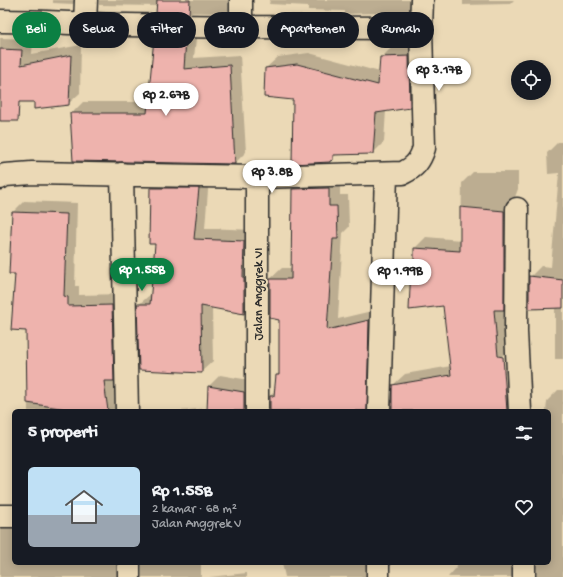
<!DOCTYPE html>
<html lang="id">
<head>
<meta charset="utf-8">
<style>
  :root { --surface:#171b24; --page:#242831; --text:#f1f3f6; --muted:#9ea1a6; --accent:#0b8043 }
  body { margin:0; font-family:"Gochi Hand",sans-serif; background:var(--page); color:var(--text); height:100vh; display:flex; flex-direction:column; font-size:15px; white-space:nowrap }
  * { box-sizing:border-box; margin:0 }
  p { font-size:13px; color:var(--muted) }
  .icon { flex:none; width:22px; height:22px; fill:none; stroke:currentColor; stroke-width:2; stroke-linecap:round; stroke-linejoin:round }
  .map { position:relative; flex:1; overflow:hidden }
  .sheet { position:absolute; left:12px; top:409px; width:539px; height:156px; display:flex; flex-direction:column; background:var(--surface); border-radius:6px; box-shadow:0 2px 10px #0003 }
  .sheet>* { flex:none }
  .hud { position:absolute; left:12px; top:12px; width:539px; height:36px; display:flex; gap:8px }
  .controls { position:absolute; left:511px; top:60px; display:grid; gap:8px }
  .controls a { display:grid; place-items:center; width:40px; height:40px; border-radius:50%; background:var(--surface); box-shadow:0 2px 10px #0003; font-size:20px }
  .price { position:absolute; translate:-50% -34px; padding:0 9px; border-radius:14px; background:#fff; color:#222; font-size:13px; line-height:26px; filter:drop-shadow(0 1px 2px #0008) }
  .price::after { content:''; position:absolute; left:50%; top:24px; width:12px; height:9px; margin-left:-6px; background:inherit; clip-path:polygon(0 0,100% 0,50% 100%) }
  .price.on { background:var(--accent); color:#fff }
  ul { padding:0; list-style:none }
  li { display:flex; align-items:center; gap:12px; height:100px; padding:0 16px }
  li span { display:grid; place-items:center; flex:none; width:112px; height:80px; border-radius:6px; color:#555 }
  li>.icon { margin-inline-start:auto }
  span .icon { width:48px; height:48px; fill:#fffc; stroke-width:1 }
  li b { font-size:17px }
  h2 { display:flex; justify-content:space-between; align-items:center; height:48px; padding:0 16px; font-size:17px }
  .pill { padding:0 14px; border-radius:18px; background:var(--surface); box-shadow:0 2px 10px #0003; font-size:14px; line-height:36px }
  .pill.on { background:var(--accent); color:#fff }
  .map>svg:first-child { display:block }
  .shadow { fill:#0003 }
  .building { fill:#eeb3ad; stroke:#2b2b2b }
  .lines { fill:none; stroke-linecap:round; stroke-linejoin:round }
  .street-casing { stroke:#2b2b2b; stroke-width:25 }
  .street { stroke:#ebd9b6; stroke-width:22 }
  .labels { text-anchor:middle; stroke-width:4; stroke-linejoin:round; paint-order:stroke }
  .street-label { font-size:13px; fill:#2b2b2b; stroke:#ebd9b6 }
</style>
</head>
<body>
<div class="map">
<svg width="563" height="577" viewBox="0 0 563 577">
  <rect width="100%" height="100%" fill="#ebd9b6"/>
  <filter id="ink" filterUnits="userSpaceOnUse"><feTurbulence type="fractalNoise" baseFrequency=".025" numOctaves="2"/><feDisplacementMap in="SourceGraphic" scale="8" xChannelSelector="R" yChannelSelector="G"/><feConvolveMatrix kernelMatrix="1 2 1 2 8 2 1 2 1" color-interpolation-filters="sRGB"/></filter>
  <g filter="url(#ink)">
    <path class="shadow" d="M 53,0 L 77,0 L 73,4 L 53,3 Z
      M 99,0 L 237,0 L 237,2 L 226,13 L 157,12 L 157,6 L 99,5 Z
      M 270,0 L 420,0 L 409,12 L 345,14 L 345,11 L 308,10 L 308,6 L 269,4 Z
      M 463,0 L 514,0 L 510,4 L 463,5 Z
      M 166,27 L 197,28 L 194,58 L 240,55 L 246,152 L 235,163 L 71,114 L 83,102 L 149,102 L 154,38 Z
      M 0,38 L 33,39 L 32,54 L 81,45 L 80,93 L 68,104 L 0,100 Z
      M 420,45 L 421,96 L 410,107 L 386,110 L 384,142 L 373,153 L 337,154 L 332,159 L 294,99 L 266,68 L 278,57 L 309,53 L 380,72 L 381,58 L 393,46 Z
      M 558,142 L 563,142 L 563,359 L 555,359 L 555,309 L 530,308 L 530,277 L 541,266 L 551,267 L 559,173 L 548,174 L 547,153 Z
      M 473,172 L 518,172 L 518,189 L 515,197 L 515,298 L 510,349 L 502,356 L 502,389 L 517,389 L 519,411 L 391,411 L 393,385 L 405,374 L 451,366 L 444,304 L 412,266 L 415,263 L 415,248 L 426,237 L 461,240 L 462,183 Z
      M 162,177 L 209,178 L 205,228 L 255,230 L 255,302 L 244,313 L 212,307 L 213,361 L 201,372 L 138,305 L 151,294 L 156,243 L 151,188 Z
      M 340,177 L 340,195 L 348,195 L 349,227 L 343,233 L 338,319 L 380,309 L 385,411 L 269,411 L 270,396 L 275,391 L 277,375 L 280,372 L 280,319 L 270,317 L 270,279 L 282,268 L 292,268 L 293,189 L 304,178 Z
      M 24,201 L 77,203 L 75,286 L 79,286 L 79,295 L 123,294 L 129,411 L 28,411 L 27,330 L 16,273 L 13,212 Z
      M 220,375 L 255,381 L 262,411 L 177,411 L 208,408 L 209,386 Z
      M 558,390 L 563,390 L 563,577 L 537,577 L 536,563 L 549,563 L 549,411 L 546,411 L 547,401 Z
      M 0,528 L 14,528 L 14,563 L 128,563 L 135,577 L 0,577 Z
      M 142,563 L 201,563 L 201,577 L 142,577 Z
      M 282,563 L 376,563 L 384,577 L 285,577 Z
      M 457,563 L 523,563 L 529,577 L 448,577 L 457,567 Z
      M 247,573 L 247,577 L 209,577 Z"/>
    <path class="building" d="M 157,0 L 190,0 L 189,14 L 156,13 Z
      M 154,38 L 186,39 L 184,69 L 230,65 L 235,164 L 73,161 L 70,113 L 147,113 Z
      M 0,49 L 22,50 L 21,65 L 71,55 L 69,105 L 34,109 L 34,102 L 19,102 L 18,121 L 0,121 Z
      M 409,56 L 410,108 L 376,113 L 373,154 L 333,155 L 333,160 L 330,161 L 330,162 L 292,164 L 293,100 L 264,97 L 265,68 L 297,64 L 378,85 L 380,57 Z
      M 150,188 L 199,188 L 194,239 L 244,241 L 243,278 L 244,278 L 244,314 L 201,306 L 202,373 L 139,370 L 137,304 L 150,304 L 155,244 L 149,244 Z
      M 329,188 L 329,206 L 337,206 L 338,239 L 333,239 L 327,330 L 369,320 L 367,411 L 270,411 L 270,396 L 274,396 L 276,375 L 279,375 L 279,320 L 270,318 L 270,279 L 291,279 L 292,189 Z
      M 460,207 L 504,211 L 504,310 L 494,310 L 498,356 L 503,357 L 507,411 L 392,411 L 392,385 L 451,375 L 443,306 L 409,310 L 411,265 L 414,265 L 414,248 L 460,251 Z
      M 12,212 L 67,214 L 64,296 L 68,297 L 68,306 L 112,305 L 114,381 L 104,381 L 108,411 L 80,411 L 27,403 L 26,331 L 11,330 L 15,274 L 9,274 Z
      M 529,276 L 563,280 L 563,308 L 529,309 Z
      M 208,386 L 244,392 L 244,411 L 207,411 Z"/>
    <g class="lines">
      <g class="street-casing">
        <path id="street" d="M 241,0 L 241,28
          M 0,21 C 43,21 84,24 127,25 C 225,27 323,28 421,28
          M 85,24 L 86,0
          M 122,174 L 127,411
          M 0,178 L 5,175 L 32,173 L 257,177 L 403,173 C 415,167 420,161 424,148 L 421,28 L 422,0
          M 517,209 L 516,332 L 520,411
          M 257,411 L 257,177
          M 379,411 L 386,174
          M 0,516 L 14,516
          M 129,563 L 129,577
          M 378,563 L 378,577
          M 524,563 L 524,577"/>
      </g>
      <use href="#street" class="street"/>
    </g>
  </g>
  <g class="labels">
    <g class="street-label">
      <text transform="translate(257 294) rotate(-90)" y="5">Jalan Anggrek VI</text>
    </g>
  </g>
</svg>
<div class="controls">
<a><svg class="icon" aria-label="locate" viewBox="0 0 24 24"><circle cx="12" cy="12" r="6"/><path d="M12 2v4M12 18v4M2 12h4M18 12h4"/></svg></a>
</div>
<b class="price" style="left:439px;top:92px">Rp 3.17B</b>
<b class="price" style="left:166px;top:117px">Rp 2.67B</b>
<b class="price" style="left:272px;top:194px">Rp 3.8B</b>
<b class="price on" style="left:142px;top:292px">Rp 1.55B</b>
<b class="price" style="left:400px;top:293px">Rp 1.99B</b>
<div class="hud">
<a class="pill on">Beli</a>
<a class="pill">Sewa</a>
<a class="pill">Filter</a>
<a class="pill">Baru</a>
<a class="pill">Apartemen</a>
<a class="pill">Rumah</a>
</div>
<section class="sheet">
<h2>5 properti<svg class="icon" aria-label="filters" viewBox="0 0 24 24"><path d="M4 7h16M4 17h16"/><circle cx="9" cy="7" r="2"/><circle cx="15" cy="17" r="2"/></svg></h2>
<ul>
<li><span style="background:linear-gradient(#bfe0f5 60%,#9aa5b1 0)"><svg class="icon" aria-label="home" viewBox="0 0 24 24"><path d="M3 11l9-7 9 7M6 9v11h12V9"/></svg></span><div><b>Rp 1.55B</b><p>2 kamar · 68 m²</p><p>Jalan Anggrek V</p></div><svg class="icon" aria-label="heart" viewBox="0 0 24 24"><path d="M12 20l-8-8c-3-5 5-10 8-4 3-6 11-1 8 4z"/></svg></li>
</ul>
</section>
</div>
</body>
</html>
